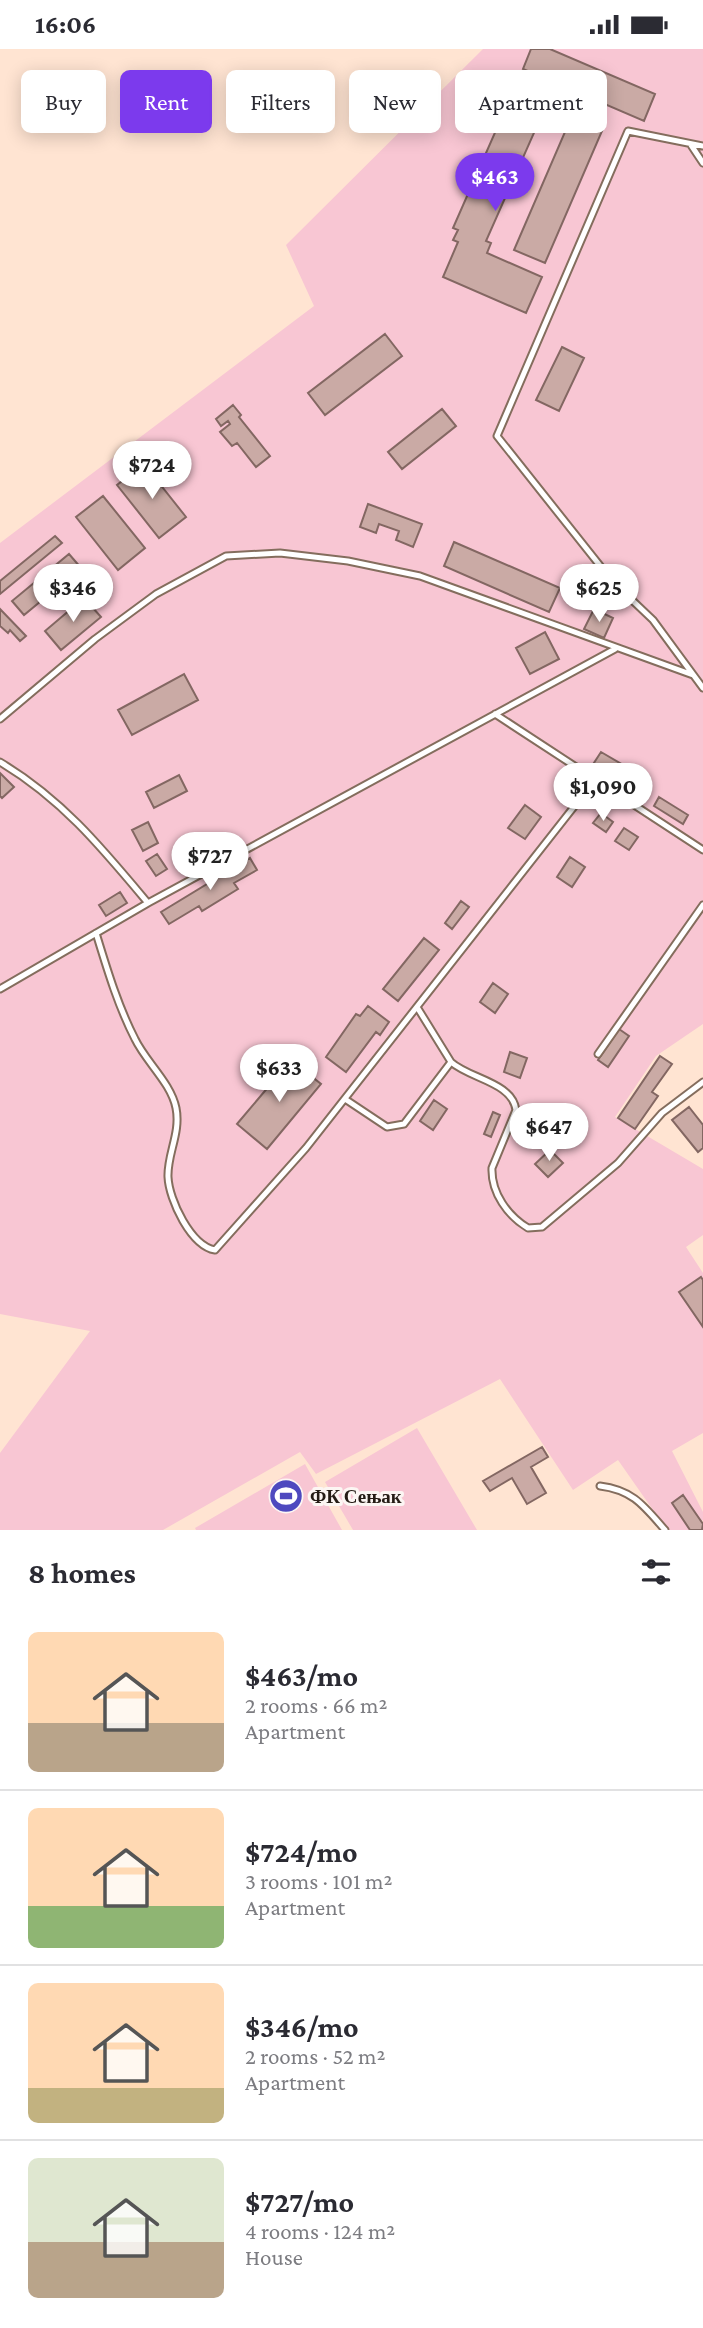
<!DOCTYPE html>
<html lang="en">
<head>
<meta charset="utf-8">
<style>
  :root { --surface:#fff; --page:#f7f7f7; --text:#2b2b33; --muted:#7c7c81; --line:#e1e1e2; --accent:#7c3aed }
  body { margin:0; font-family:"Crimson Pro",serif; background:var(--page); color:var(--text); height:100vh; display:flex; flex-direction:column; font-size:26px; white-space:nowrap }
  * { box-sizing:border-box; margin:0 }
  p { font-size:23px; color:var(--muted) }
  .icon { flex:none; width:38px; height:38px; fill:none; stroke:currentColor; stroke-width:2; stroke-linecap:round; stroke-linejoin:round }
  .map { position:relative; height:1481px; overflow:hidden }
  .drawer { display:flex; flex-direction:column; background:var(--surface); flex:1 }
  .drawer>* { flex:none }
  .hud { position:absolute; left:21px; top:21px; width:662px; height:63px; display:flex; gap:14px }
  .price { position:absolute; translate:-50% -60px; padding:0 16px; border-radius:24px; background:#fff; color:#222; font-size:23px; line-height:46px; filter:drop-shadow(0 2px 4px #0008) }
  .price::after { content:''; position:absolute; left:50%; top:42px; width:21px; height:16px; margin-left:-10px; background:inherit; clip-path:polygon(0 0,100% 0,50% 100%) }
  .price.selected { background:var(--accent); color:#fff }
  ul { padding:0; list-style:none }
  li { display:flex; align-items:center; gap:21px; height:175px; padding:0 28px }
  li+li { border-top:2px solid var(--line) }
  li span { display:grid; place-items:center; flex:none; width:196px; height:140px; border-radius:10px; color:#555 }
  li>.icon { margin-inline-start:auto }
  span .icon { width:84px; height:84px; fill:#fffc; stroke-width:1 }
  li b { font-size:30px }
  h2 { display:flex; justify-content:space-between; align-items:center; height:84px; padding:0 28px; font-size:30px }
  .chip { padding:0 24px; border-radius:10px; background:var(--surface); box-shadow:0 4px 18px #0003; font-size:24px; line-height:63px }
  .chip.selected { background:var(--accent); color:#fff }
  .status { display:flex; justify-content:space-between; align-items:center; height:49px; padding:0 35px; background:var(--surface); direction:ltr }
  .status svg { height:19px; fill:currentColor }
  .map>svg:first-child { display:block }
  .green { fill:#f8c6d3 }
  .building { fill:#caaaa5; stroke:#836762; stroke-width:2 }
  .lines { fill:none; stroke-linecap:round; stroke-linejoin:round }
  .service-casing { stroke:#846d5d; stroke-width:9 }
  .service { stroke:#fff; stroke-width:5 }
  .labels { text-anchor:middle; stroke-width:6; stroke-linejoin:round; paint-order:stroke }
  .poi-label { font-size:19px; font-weight:bold; fill:#251c15; stroke:#fcf6f3; text-anchor:start }
</style>
</head>
<body>
<div class="status"><b>16:06</b><svg viewBox="0 0 49 12"><path d="M0 12V9h3v3zM5 12V6h3v6zM10 12V3h3v9zM15 12V0h3v12zM26 1h20v11H26zM47 4h2v5h-2z"/></svg></div>
<div class="map">
<svg width="703" height="1481" viewBox="0 0 703 1481">
  <rect width="100%" height="100%" fill="#ffe4d2"/>
  <path class="green" d="M 483,0 L 703,0 L 703,975 L 656,1007 L 615,1068 L 703,1120 L 703,1186 L 686,1198 L 703,1224 L 703,1384 L 672,1402 L 703,1463 L 703,1471 L 688,1481 L 667,1481 L 618,1411 L 573,1441 L 500,1330 L 316,1425 L 300,1403 L 163,1481 L 0,1481 L 0,1404 L 90,1282 L 0,1265 L 0,494 L 314,257 L 286,196 Z
    M 417,1379 L 477,1481 L 353,1481 L 325,1433 Z
    M 305,1415 L 342,1481 L 196,1481 L 195,1479 Z"/>
  <path class="building" d="M 531,0 L 550,0 L 655,45 L 644,72 L 523,20 Z
    M 512,45 L 545,59 L 486,192 L 491,194 L 487,204 L 542,228 L 526,264 L 443,228 L 458,193 L 453,191 L 458,181 L 453,179 Z
    M 574,62 L 605,75 L 545,214 L 514,201 Z
    M 385,285 L 402,307 L 325,366 L 308,344 Z
    M 562,298 L 584,309 L 559,362 L 536,351 Z
    M 233,356 L 241,366 L 239,368 L 270,407 L 256,418 L 237,394 L 232,397 L 220,383 L 230,375 L 228,372 L 221,377 L 216,370 Z
    M 442,360 L 456,377 L 402,420 L 388,403 Z
    M 144,415 L 186,468 L 159,489 L 117,436 Z
    M 103,447 L 145,499 L 118,521 L 76,468 Z
    M 368,455 L 422,475 L 413,498 L 396,491 L 399,482 L 379,475 L 376,484 L 360,478 Z
    M 55,487 L 62,494 L 0,545 L 0,532 Z
    M 454,493 L 560,539 L 549,563 L 444,517 Z
    M 69,505 L 81,519 L 24,566 L 12,552 Z
    M 84,549 L 101,568 L 61,601 L 45,582 Z
    M 0,560 L 26,587 L 20,592 L 10,581 L 8,584 L 0,577 Z
    M 594,560 L 613,569 L 604,589 L 584,580 Z
    M 545,583 L 559,610 L 530,625 L 516,599 Z
    M 184,625 L 198,651 L 132,686 L 118,661 Z
    M 601,703 L 649,731 L 638,749 L 590,720 Z
    M 0,724 L 14,738 L 2,749 L 0,747 Z
    M 179,726 L 187,742 L 154,759 L 146,743 Z
    M 659,748 L 688,766 L 683,775 L 654,757 Z
    M 525,756 L 541,768 L 525,790 L 508,779 Z
    M 601,764 L 613,773 L 606,783 L 593,774 Z
    M 148,773 L 158,794 L 143,802 L 132,781 Z
    M 624,779 L 638,788 L 629,801 L 615,792 Z
    M 157,805 L 167,820 L 156,827 L 146,812 Z
    M 570,808 L 585,818 L 572,838 L 557,828 Z
    M 250,809 L 257,821 L 234,834 L 238,840 L 202,862 L 199,857 L 169,875 L 161,863 Z
    M 120,843 L 127,854 L 106,867 L 99,856 Z
    M 461,852 L 469,858 L 452,880 L 445,874 Z
    M 424,889 L 439,901 L 398,952 L 383,940 Z
    M 493,934 L 508,945 L 495,964 L 480,953 Z
    M 368,957 L 389,973 L 380,986 L 376,983 L 346,1023 L 326,1008 L 356,965 L 360,967 Z
    M 619,980 L 629,987 L 608,1018 L 598,1011 Z
    M 510,1003 L 527,1009 L 520,1029 L 504,1023 Z
    M 660,1007 L 672,1015 L 652,1043 L 658,1047 L 635,1080 L 618,1069 Z
    M 291,1011 L 321,1035 L 267,1100 L 237,1075 Z
    M 434,1051 L 447,1060 L 433,1081 L 420,1072 Z
    M 689,1058 L 703,1076 L 703,1099 L 698,1103 L 672,1071 Z
    M 493,1063 L 500,1066 L 491,1088 L 484,1085 Z
    M 550,1101 L 563,1114 L 548,1128 L 535,1115 Z
    M 701,1228 L 703,1231 L 703,1278 L 679,1243 Z
    M 542,1398 L 548,1408 L 531,1418 L 546,1444 L 527,1455 L 512,1429 L 490,1442 L 483,1432 Z
    M 683,1446 L 703,1475 L 702,1481 L 690,1481 L 672,1454 Z"/>
  <g class="lines">
    <g class="service-casing">
      <path id="service" d="M 691,96 L 703,114
        M 703,97 L 628,82 L 497,387 L 613,533 L 653,571 L 703,639
        M 495,665 L 703,801
        M 0,670 L 95,590 L 156,545 L 226,507 L 280,504 L 348,512 L 420,527 L 693,626
        M 0,713 C 62,750 102,799 148,854
        M 96,884 C 107,920 118,957 135,990 C 146,1013 171,1034 176,1059 C 181,1084 167,1105 168,1128 C 169,1151 191,1197 215,1201 L 306,1099 L 595,731
        M 0,940 L 148,854 L 615,600
        M 417,958 L 451,1013 C 470,1030 512,1033 516,1061 L 492,1119 C 491,1144 508,1167 528,1179 L 542,1178 L 618,1114 L 662,1064 L 703,1033
        M 598,1005 L 703,856
        M 345,1050 L 387,1078 L 404,1075 L 451,1013
        M 600,1437 C 633,1441 644,1457 665,1481"/>
    </g>
    <use href="#service" class="service"/>
  </g>
  <defs>
    <g id="stadium-disc" transform="scale(1.75)"><circle r="9.5" fill="#4e49bf" stroke="#fcf6f3"/><path d="M0-5a6.5 5 0 1 0 0 10a6.5 5 0 1 0 0-10ZM-3.5-1.8h7v3.6h-7Z" fill="#fff"/></g>
  </defs>
  <g fill-rule="evenodd">
    <use href="#stadium-disc" x="286" y="1447"/>
  </g>
  <g class="labels">
    <g class="poi-label">
      <text x="310" y="1454">ФК Сењак</text>
    </g>
  </g>
</svg>
<b class="price selected" style="left:495px;top:164px">$463</b>
<b class="price" style="left:152px;top:452px">$724</b>
<b class="price" style="left:73px;top:575px">$346</b>
<b class="price" style="left:599px;top:575px">$625</b>
<b class="price" style="left:603px;top:774px">$1,090</b>
<b class="price" style="left:210px;top:843px">$727</b>
<b class="price" style="left:279px;top:1055px">$633</b>
<b class="price" style="left:549px;top:1114px">$647</b>
<div class="hud">
<a class="chip">Buy</a>
<a class="chip selected">Rent</a>
<a class="chip">Filters</a>
<a class="chip">New</a>
<a class="chip">Apartment</a>
</div>
</div>
<section class="drawer">
<h2>8 homes<svg class="icon" aria-label="filters" viewBox="0 0 24 24"><path d="M4 7h16M4 17h16"/><circle cx="9" cy="7" r="2"/><circle cx="15" cy="17" r="2"/></svg></h2>
<ul>
<li><span style="background:linear-gradient(#ffd9b3 65%,#b9a48a 0)"><svg class="icon" aria-label="home" viewBox="0 0 24 24"><path d="M3 11l9-7 9 7M6 9v11h12V9"/></svg></span><div><b>$463/mo</b><p>2 rooms · 66 m²</p><p>Apartment</p></div></li>
<li><span style="background:linear-gradient(#ffd9b3 70%,#8fb573 0)"><svg class="icon" aria-label="home" viewBox="0 0 24 24"><path d="M3 11l9-7 9 7M6 9v11h12V9"/></svg></span><div><b>$724/mo</b><p>3 rooms · 101 m²</p><p>Apartment</p></div></li>
<li><span style="background:linear-gradient(#ffd9b3 75%,#c2b280 0)"><svg class="icon" aria-label="home" viewBox="0 0 24 24"><path d="M3 11l9-7 9 7M6 9v11h12V9"/></svg></span><div><b>$346/mo</b><p>2 rooms · 52 m²</p><p>Apartment</p></div></li>
<li><span style="background:linear-gradient(#dfe7d0 60%,#b9a48a 0)"><svg class="icon" aria-label="home" viewBox="0 0 24 24"><path d="M3 11l9-7 9 7M6 9v11h12V9"/></svg></span><div><b>$727/mo</b><p>4 rooms · 124 m²</p><p>House</p></div></li>
</ul>
</section>
</body>
</html>
